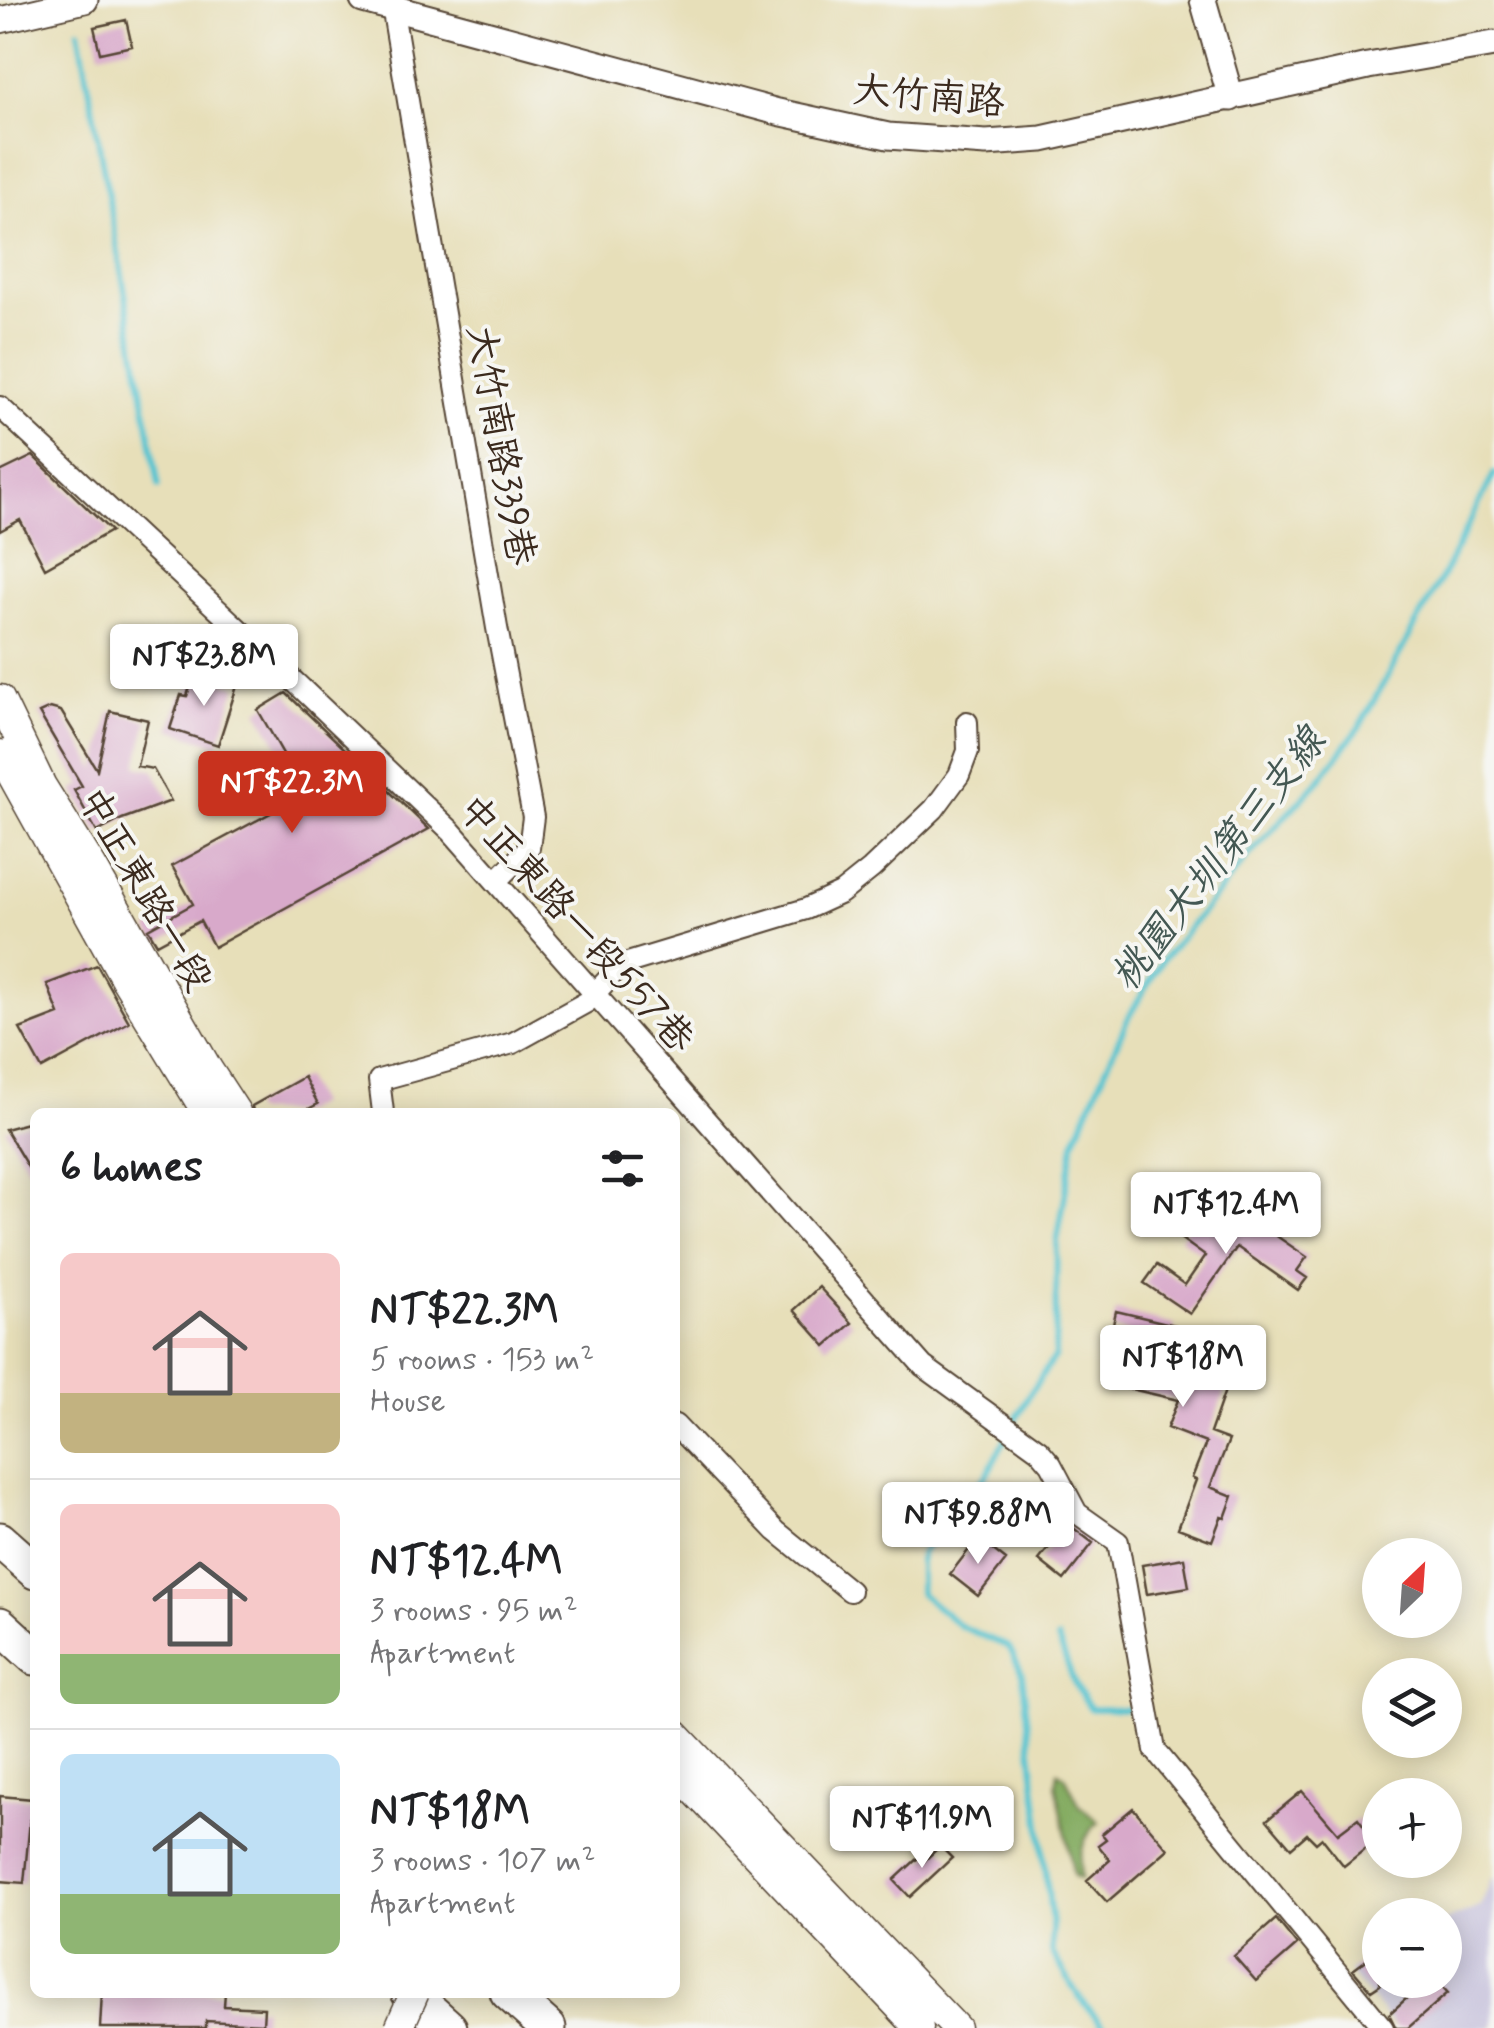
<!DOCTYPE html>
<html lang="en">
<head>
<meta charset="utf-8">
<style>
  :root { --surface:#fff; --page:#f2f2f2; --text:#202124; --muted:#757577; --line:#e0e0e0; --accent:#c8321e }
  body { margin:0; font-family:Mynerve,"LXGW WenKai TC",sans-serif; background:var(--page); color:var(--text); height:100vh; display:flex; flex-direction:column; font-size:38px; white-space:nowrap }
  * { box-sizing:border-box; margin:0 }
  p { font-size:32px; color:var(--muted) }
  .icon { flex:none; width:55px; height:55px; fill:none; stroke:currentColor; stroke-width:2; stroke-linecap:round; stroke-linejoin:round }
  .map { position:relative; flex:1; overflow:hidden }
  .details { position:absolute; left:30px; top:1108px; width:650px; height:890px; display:flex; flex-direction:column; background:var(--surface); border-radius:15px; box-shadow:0 5px 25px #0003 }
  .details>* { flex:none }
  .needle { width:65px; rotate:25deg }
  .tools { position:absolute; left:1362px; top:1538px; display:grid; gap:20px }
  .tools a { display:grid; place-items:center; width:100px; height:100px; border-radius:50%; background:var(--surface); box-shadow:0 5px 25px #0003; font-size:50px }
  .price { position:absolute; translate:-50% -85px; padding:0 22px; border-radius:10px; background:#fff; color:#222; font-size:32px; line-height:65px; filter:drop-shadow(0 2px 5px #0008) }
  .price::after { content:''; position:absolute; left:50%; top:60px; width:30px; height:22px; margin-left:-15px; background:inherit; clip-path:polygon(0 0,100% 0,50% 100%) }
  .price.on { background:var(--accent); color:#fff }
  ul { padding:0; list-style:none }
  li { display:flex; align-items:center; gap:30px; height:250px; padding:0 30px }
  li+li { border-top:2px solid var(--line) }
  li span { display:grid; place-items:center; flex:none; width:280px; height:200px; border-radius:15px; color:#555 }
  li>.icon { margin-inline-start:auto }
  span .icon { width:120px; height:120px; fill:#fffc; stroke-width:1 }
  li b { font-size:42px }
  h2 { display:flex; justify-content:space-between; align-items:center; height:120px; padding:0 30px; font-size:42px }
  .map>svg:first-child { display:block }
  .industrial { fill:#c5c0db }
  .forest { fill:#83ab61; stroke:#5f6a40; stroke-width:2.5 }
  .lines { fill:none; stroke-linecap:round; stroke-linejoin:round }
  .stream { stroke:#58c4d0; stroke-width:6 }
  .building { fill:#d8a9ca }
  .minor-casing { stroke:#554535; stroke-width:24 }
  .tertiary-casing { stroke:#554535; stroke-width:29 }
  .secondary-casing { stroke:#554535; stroke-width:31 }
  .motorway-casing { stroke:#554535; stroke-width:39 }
  .minor { stroke:#fff; stroke-width:20 }
  .tertiary { stroke:#fff; stroke-width:25 }
  .secondary { stroke:#fff; stroke-width:28 }
  .motorway { stroke:#fff; stroke-width:35 }
  .secondary-bridge-casing { stroke:#554535; stroke-width:31; stroke-linecap:butt }
  .secondary-bridge { stroke:#fff; stroke-width:28 }
  .labels { text-anchor:middle; stroke-width:8; stroke-linejoin:round; paint-order:stroke }
  .street-label { font-size:38px; fill:#3b2a1e; stroke:#f6f6f2 }
  .water-label { font-size:40px; font-style:italic; fill:#445853; stroke:#f6f6f2 }
</style>
</head>
<body>
<div class="map">
<svg width="1494" height="2028" viewBox="0 0 1494 2028">
  <rect width="100%" height="100%" fill="#f6f6f2"/>
  <filter id="ink" filterUnits="userSpaceOnUse"><feTurbulence type="fractalNoise" baseFrequency=".01" numOctaves="2"/><feDisplacementMap in="SourceGraphic" scale="20" xChannelSelector="R" yChannelSelector="G"/><feConvolveMatrix kernelMatrix="1 2 1 2 8 2 1 2 1" color-interpolation-filters="sRGB"/></filter>
  <filter id="wash" filterUnits="userSpaceOnUse"><feTurbulence type="fractalNoise" baseFrequency=".0048" numOctaves="4" result="noise"/><feDisplacementMap in="SourceGraphic" scale="40" xChannelSelector="R" yChannelSelector="G"/><feGaussianBlur stdDeviation="2.25" result="paint"/><feColorMatrix in="noise" values="0 0 0 0 0 0 0 0 0 0 0 0 0 0 0 0 0 1.4 0 .05"/><feComposite in="paint" operator="in"/></filter>
  <g filter="url(#wash)">
    <rect width="100%" height="100%" fill="#e7dfb9"/>
    <path class="industrial" d="M 1492,1878 L 1494,1879 L 1494,2025 L 1490,2028 L 1396,2028 L 1349,1972 L 1380,1949 L 1380,1980 L 1445,1980 L 1445,1921 L 1480,1907 Z"/>
    <path class="forest" d="M 1058,1772 L 1065,1776 L 1080,1806 L 1099,1822 C 1081,1837 1079,1856 1081,1879 L 1074,1876 L 1056,1784 Z"/>
    <g class="lines">
      <path class="stream" d="M 79,30 L 159,486
        M 1058,1639 L 1075,1685 L 1091,1709 L 1143,1709
        M 1105,2028 L 1079,1997 L 1052,1952 L 1052,1925 L 1022,1673 L 1009,1647 L 960,1626 L 920,1593 L 920,1555 L 945,1520 L 986,1476 L 1029,1395 L 1055,1356 L 1057,1242 L 1074,1142 L 1128,1018 L 1162,961 L 1248,856 L 1321,778 L 1360,726 L 1443,575 L 1494,474"/>
    </g>
    <g id="blocks">
      <path class="building" d="M 126,20 L 132,46 L 100,53 L 94,27 Z
        M 33,456 L 111,531 L 45,568 L 20,520 L 0,531 L 0,472 Z
        M 195,672 L 237,686 L 218,745 L 170,729 L 181,695 L 187,696 Z
        M 286,693 L 429,829 L 214,947 L 200,921 L 157,944 L 148,929 L 193,904 L 172,866 L 306,794 L 258,710 Z
        M 50,708 L 61,711 L 97,770 L 110,711 L 148,720 L 137,766 L 153,769 L 171,801 L 122,819 L 97,832 L 74,790 L 82,786 L 39,713 Z
        M 97,965 L 129,1022 L 42,1069 L 20,1029 L 59,1014 L 47,984 Z
        M 304,1077 L 318,1104 L 302,1112 L 253,1112 L 252,1106 Z
        M 35,1121 L 35,1179 L 5,1129 Z
        M 1205,1204 L 1244,1231 L 1251,1223 L 1265,1228 L 1307,1257 L 1297,1271 L 1307,1278 L 1298,1290 L 1237,1247 L 1190,1314 L 1144,1283 L 1157,1265 L 1185,1285 L 1205,1256 L 1180,1238 Z
        M 819,1287 L 852,1323 L 826,1346 L 794,1310 Z
        M 1116,1311 L 1175,1325 L 1170,1345 L 1229,1366 L 1224,1381 L 1228,1382 L 1210,1433 L 1229,1440 L 1210,1487 L 1233,1496 L 1225,1518 L 1221,1517 L 1212,1541 L 1178,1528 L 1196,1480 L 1192,1478 L 1206,1443 L 1167,1428 L 1178,1400 L 1101,1382 L 1105,1365 L 1141,1373 L 1149,1338 L 1112,1329 Z
        M 1068,1524 L 1093,1543 L 1064,1580 L 1039,1560 Z
        M 978,1538 L 1006,1560 L 978,1596 L 950,1574 Z
        M 1184,1558 L 1189,1587 L 1147,1594 L 1142,1565 Z
        M 1302,1791 L 1338,1833 L 1358,1818 L 1375,1841 L 1344,1866 L 1322,1838 L 1316,1843 L 1307,1834 L 1291,1848 L 1267,1820 Z
        M 0,1796 L 32,1799 L 24,1883 L 0,1881 Z
        M 1133,1808 L 1168,1849 L 1107,1902 L 1087,1880 L 1110,1860 L 1098,1845 L 1106,1839 L 1102,1834 Z
        M 940,1846 L 952,1858 L 910,1897 L 894,1880 L 919,1857 L 924,1861 Z
        M 1276,1919 L 1297,1945 L 1256,1981 L 1234,1956 Z
        M 1380,1950 L 1380,1985 L 1371,1991 L 1353,1970 Z
        M 1436,1980 L 1448,1993 L 1408,2028 L 1396,2028 L 1389,2014 L 1417,1989 L 1422,1993 Z
        M 102,1992 L 225,1992 L 224,2006 L 264,2008 L 263,2024 L 206,2021 L 206,2028 L 100,2028 Z"/>
    </g>
  </g>
  <g filter="url(#ink)">
    <use href="#blocks" fill-opacity="0" stroke="#554535" stroke-width="2.5"/>
    <g class="lines">
      <g class="minor-casing">
        <path id="minor" d="M 391,0 L 497,628 L 533,817 L 529,848 L 496,881
          M 0,407 L 276,664 L 451,831 L 923,1366 L 1039,1450 L 1051,1464 L 1077,1513 L 1118,1542 L 1155,1750 L 1383,2028
          M 383,1112 L 379,1080 L 513,1043 L 587,1002 L 621,965 L 806,909 L 841,893 L 871,869 L 934,809 L 959,775 L 968,751 L 967,722
          M 675,1425 L 776,1531 L 850,1591"/>
      </g>
      <g class="tertiary-casing">
        <path id="tertiary" d="M 363,0 L 778,112 L 888,136 L 986,143 L 1042,139 L 1368,66 L 1494,44
          M 1203,0 L 1231,98
          M 0,20 L 85,0"/>
      </g>
      <g class="secondary-casing">
        <path id="secondary" d="M 0,699 L 42,786 L 92,866 L 208,1069 L 236,1112
          M 0,754 L 126,981 L 206,1112
          M 675,1734 L 956,2028
          M 675,1770 L 919,2028"/>
      </g>
      <g class="motorway-casing">
        <path id="motorway" d="M 0,1540 L 35,1571
          M 0,1625 L 35,1657
          M 409,1992 L 449,2028
          M 508,1992 L 548,2028"/>
      </g>
      <use href="#minor" class="minor"/>
      <use href="#tertiary" class="tertiary"/>
      <use href="#secondary" class="secondary"/>
      <use href="#motorway" class="motorway"/>
      <g class="secondary-bridge-casing">
        <path id="secondary-bridge" d="M 399,2028 L 415,1992"/>
      </g>
      <use href="#secondary-bridge" class="secondary-bridge"/>
    </g>
  </g>
  <g class="labels">
    <g class="street-label">
      <text transform="translate(929 95) rotate(5)" y="13">大竹南路</text>
      <text transform="translate(502 445) rotate(80)" y="13">大竹南路339巷</text>
      <text transform="translate(146 889) rotate(60)" y="13">中正東路一段</text>
      <text transform="translate(577 923) rotate(48)" y="13">中正東路一段557巷</text>
    </g>
    <g class="water-label">
      <text transform="translate(1217 858) rotate(-52)" y="14">桃園大圳第三支線</text>
    </g>
  </g>
</svg>
<div class="tools">
<a><svg class="needle" viewBox="-14 -14 28 28"><path d="M0-13l5 13h-10z" fill="#e53935"/><path d="M0 13l5-13h-10z" fill="#757577"/></svg></a>
<a><svg class="icon" aria-label="layers" viewBox="0 0 24 24"><path d="M12 4l9 5-9 5-9-5zM3 14l9 5 9-5"/></svg></a>
<a>+</a>
<a>−</a>
</div>
<b class="price" style="left:204px;top:709px">NT$23.8M</b>
<b class="price on" style="left:292px;top:836px">NT$22.3M</b>
<b class="price" style="left:1226px;top:1257px">NT$12.4M</b>
<b class="price" style="left:1183px;top:1410px">NT$18M</b>
<b class="price" style="left:978px;top:1567px">NT$9.88M</b>
<b class="price" style="left:922px;top:1871px">NT$11.9M</b>
<section class="details">
<h2>6 homes<svg class="icon" aria-label="filters" viewBox="0 0 24 24"><path d="M4 7h16M4 17h16"/><circle cx="9" cy="7" r="2"/><circle cx="15" cy="17" r="2"/></svg></h2>
<ul>
<li><span style="background:linear-gradient(#f6c9c9 70%,#c2b280 0)"><svg class="icon" aria-label="home" viewBox="0 0 24 24"><path d="M3 11l9-7 9 7M6 9v11h12V9"/></svg></span><div><b>NT$22.3M</b><p>5 rooms · 153 m²</p><p>House</p></div></li>
<li><span style="background:linear-gradient(#f6c9c9 75%,#8fb573 0)"><svg class="icon" aria-label="home" viewBox="0 0 24 24"><path d="M3 11l9-7 9 7M6 9v11h12V9"/></svg></span><div><b>NT$12.4M</b><p>3 rooms · 95 m²</p><p>Apartment</p></div></li>
<li><span style="background:linear-gradient(#bfe0f5 70%,#8fb573 0)"><svg class="icon" aria-label="home" viewBox="0 0 24 24"><path d="M3 11l9-7 9 7M6 9v11h12V9"/></svg></span><div><b>NT$18M</b><p>3 rooms · 107 m²</p><p>Apartment</p></div></li>
</ul>
</section>
</div>
</body>
</html>
